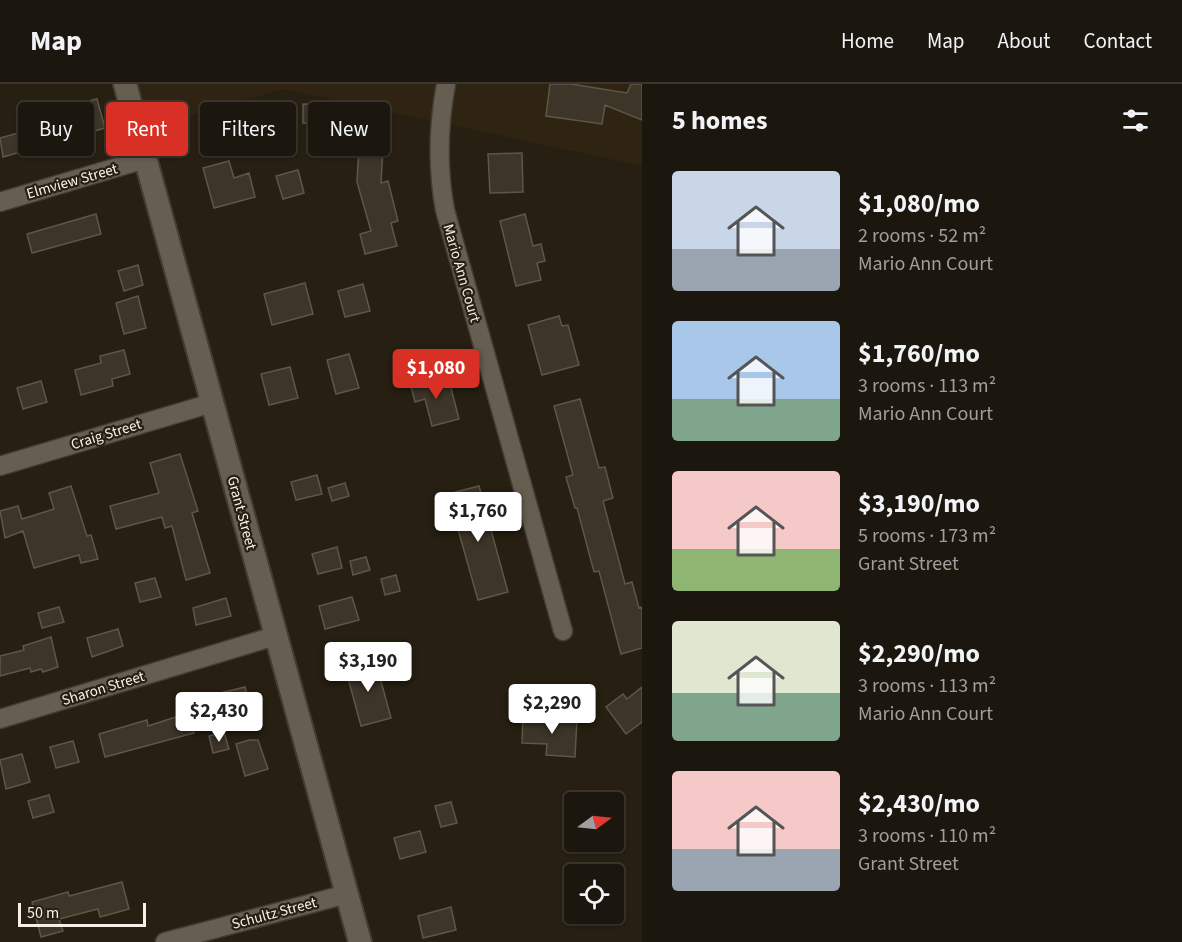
<!DOCTYPE html>
<html lang="en">
<head>
<meta charset="utf-8">
<style>
  :root { --surface:#1c170e; --page:#252017; --text:#f1f3f6; --muted:#a09f9e; --line:#3a362e; --accent:#d93025 }
  body { margin:0; font-family:"Source Sans 3",sans-serif; background:var(--page); color:var(--text); height:100vh; display:flex; flex-direction:column; font-size:22px; white-space:nowrap }
  * { box-sizing:border-box; margin:0 }
  p { font-size:20px; color:var(--muted) }
  .icon { flex:none; width:33px; height:33px; fill:none; stroke:currentColor; stroke-width:2; stroke-linecap:round; stroke-linejoin:round }
  .map { position:relative; flex:1; overflow:hidden }
  .sheet { display:flex; flex-direction:column; background:var(--surface); width:540px }
  .sheet>* { flex:none }
  .banner { position:absolute; left:18px; top:18px; width:534px; height:54px; display:flex; gap:12px }
  .needle { width:39px; rotate:75deg }
  .buttons { position:absolute; left:564px; top:708px; display:grid; gap:12px }
  .buttons a { display:grid; place-items:center; width:60px; height:60px; border-radius:6px; background:var(--surface); box-shadow:0 2px 4px #0004,0 0 0 2px var(--line); font-size:30px }
  .scale { position:absolute; left:18px; bottom:15px; width:128px; box-sizing:border-box; padding-left:6px; border:3px solid #f5f0e8; border-top:0; font-size:16px; line-height:21px; white-space:nowrap; color:#f5f0e8; -webkit-text-stroke:4px #261f12; paint-order:stroke }
  .price { position:absolute; translate:-50% -51px; padding:0 14px; border-radius:6px; background:#fff; color:#222; font-size:20px; line-height:39px; filter:drop-shadow(0 2px 3px #0008) }
  .price::after { content:''; position:absolute; left:50%; top:36px; width:18px; height:14px; margin-left:-9px; background:inherit; clip-path:polygon(0 0,100% 0,50% 100%) }
  .price.active { background:var(--accent); color:#fff }
  ul { padding:0; list-style:none }
  li { display:flex; align-items:center; gap:18px; height:150px; padding:0 30px }
  li span { display:grid; place-items:center; flex:none; width:168px; height:120px; border-radius:6px; color:#555 }
  li>.icon { margin-inline-start:auto }
  span .icon { width:72px; height:72px; fill:#fffc; stroke-width:1 }
  li b { font-size:26px }
  h2 { display:flex; justify-content:space-between; align-items:center; height:72px; padding:0 30px; font-size:26px }
  .chip { padding:0 21px; border-radius:6px; background:var(--surface); box-shadow:0 2px 4px #0004,0 0 0 2px var(--line); font-size:21px; line-height:54px }
  .chip.active { background:var(--accent); color:#fff }
  header { display:flex; align-items:center; gap:36px; box-sizing:border-box; height:84px; padding:0 30px; background:var(--surface); border-bottom:2px solid var(--line) }
  header strong { font-size:28px }
  nav { display:flex; gap:33px; margin-inline-start:auto; font-size:21px }
  main { display:flex; flex:1; min-height:0 }
  .map>svg:first-child { display:block }
  .built { fill:#2e2411 }
  .building { fill:#3d3528; stroke:#5e5648; stroke-width:1.5 }
  .lines { fill:none; stroke-linecap:round; stroke-linejoin:round }
  .minor-casing { stroke:#423c34; stroke-width:21 }
  .tertiary-casing { stroke:#423c34; stroke-width:26 }
  .minor { stroke:#665e50; stroke-width:18 }
  .tertiary { stroke:#665e50; stroke-width:22 }
  .labels { text-anchor:middle; stroke-width:4.5; stroke-linejoin:round; paint-order:stroke }
  .street-label { font-size:15px; fill:#f5f0e8; stroke:#261f12 }
</style>
</head>
<body>
<header>
<strong>Map</strong>
<nav><a>Home</a><a>Map</a><a>About</a><a>Contact</a></nav>
</header>
<main>
<div class="map">
<svg width="642" height="858" viewBox="0 0 642 858">
  <rect width="100%" height="100%" fill="#261f12"/>
  <path class="built" d="M 137,0 L 642,0 L 642,82 L 284,5 L 148,44 Z"/>
  <path class="building" d="M 550,0 L 571,0 L 627,9 L 631,0 L 642,0 L 642,36 L 605,21 L 602,40 L 546,32 Z
    M 97,15 L 105,44 L 3,73 L 0,54 L 80,32 L 77,20 Z
    M 303,20 L 335,21 L 334,41 L 303,39 Z
    M 360,45 L 384,46 L 381,99 L 388,97 L 398,137 L 391,139 L 397,162 L 365,170 L 360,150 L 371,147 L 357,98 Z
    M 522,69 L 523,108 L 490,109 L 488,70 Z
    M 229,77 L 234,94 L 249,89 L 255,113 L 214,124 L 203,84 Z
    M 298,86 L 304,109 L 283,115 L 276,92 Z
    M 96,130 L 101,150 L 32,169 L 27,150 Z
    M 525,130 L 533,162 L 541,160 L 545,177 L 537,179 L 541,196 L 516,202 L 500,137 Z
    M 138,181 L 143,201 L 124,207 L 118,187 Z
    M 305,199 L 313,230 L 272,241 L 264,210 Z
    M 363,200 L 370,227 L 345,233 L 338,207 Z
    M 138,212 L 146,244 L 124,250 L 116,219 Z
    M 559,232 L 562,242 L 568,241 L 579,281 L 542,291 L 528,241 Z
    M 124,266 L 130,290 L 112,295 L 113,302 L 81,311 L 75,286 L 101,279 L 100,272 Z
    M 349,270 L 359,304 L 336,310 L 327,276 Z
    M 290,283 L 298,314 L 269,321 L 261,290 Z
    M 440,291 L 443,302 L 450,300 L 459,335 L 432,342 L 425,315 L 415,318 L 410,299 Z
    M 41,297 L 47,318 L 23,325 L 17,304 Z
    M 580,315 L 599,384 L 605,383 L 613,414 L 603,417 L 625,500 L 632,498 L 639,524 L 642,523 L 642,564 L 621,570 L 599,487 L 594,488 L 577,424 L 575,424 L 566,393 L 573,391 L 554,322 Z
    M 180,370 L 198,427 L 192,429 L 210,489 L 186,496 L 172,442 L 165,444 L 162,433 L 116,445 L 110,422 L 159,409 L 150,379 Z
    M 317,391 L 322,410 L 296,416 L 291,398 Z
    M 345,399 L 349,412 L 332,417 L 328,404 Z
    M 71,402 L 87,452 L 91,451 L 98,475 L 81,479 L 79,471 L 34,484 L 23,447 L 5,454 L 0,427 L 18,422 L 22,435 L 54,425 L 49,409 Z
    M 479,402 L 508,508 L 478,516 L 448,410 Z
    M 337,463 L 342,484 L 318,490 L 312,470 Z
    M 366,473 L 370,486 L 353,491 L 350,477 Z
    M 396,491 L 400,507 L 385,511 L 381,495 Z
    M 155,494 L 161,513 L 140,518 L 135,499 Z
    M 352,513 L 359,536 L 325,545 L 319,522 Z
    M 226,514 L 231,532 L 196,541 L 193,524 Z
    M 59,523 L 64,538 L 42,544 L 38,529 Z
    M 118,545 L 123,562 L 92,573 L 87,554 Z
    M 51,553 L 58,583 L 43,588 L 41,585 L 31,588 L 30,584 L 0,592 L 0,572 L 24,566 L 23,562 Z
    M 375,575 L 391,634 L 361,642 L 345,583 Z
    M 245,603 L 251,629 L 224,636 L 216,610 Z
    M 642,603 L 642,638 L 626,650 L 606,623 L 623,610 L 627,615 Z
    M 188,629 L 194,649 L 105,673 L 99,650 L 147,636 L 148,642 Z
    M 523,633 L 577,635 L 575,673 L 546,671 L 547,660 L 522,659 Z
    M 224,648 L 229,665 L 213,669 L 209,652 Z
    M 249,656 L 258,656 L 268,685 L 245,692 L 236,660 Z
    M 73,657 L 79,678 L 56,684 L 50,663 Z
    M 22,670 L 30,698 L 6,705 L 0,676 Z
    M 49,711 L 54,728 L 33,734 L 28,717 Z
    M 451,718 L 457,739 L 441,743 L 435,722 Z
    M 420,747 L 426,768 L 400,775 L 394,754 Z
    M 122,798 L 129,825 L 100,833 L 98,825 L 59,835 L 63,847 L 41,853 L 32,818 L 68,808 L 69,812 Z
    M 451,823 L 456,846 L 423,854 L 418,832 Z"/>
  <g class="lines">
    <g class="minor-casing">
      <path id="minor" d="M 446,0 C 438,43 437,83 445,126 L 563,547
        M 0,118 L 145,75
        M 0,382 L 212,319
        M 0,635 L 275,552
        M 165,858 L 347,810"/>
    </g>
    <g class="tertiary-casing">
      <path id="tertiary" d="M 125,0 L 360,858"/>
    </g>
    <use href="#minor" class="minor"/>
    <use href="#tertiary" class="tertiary"/>
  </g>
  <g class="labels">
    <g class="street-label">
      <text transform="translate(72 97) rotate(-16)" y="5">Elmview Street</text>
      <text transform="translate(462 189) rotate(74)" y="5">Mario Ann Court</text>
      <text transform="translate(106 350) rotate(-17)" y="5">Craig Street</text>
      <text transform="translate(242 429) rotate(75)" y="5">Grant Street</text>
      <text transform="translate(103 604) rotate(-17)" y="5">Sharon Street</text>
      <text transform="translate(274 829) rotate(-15)" y="5">Schultz Street</text>
    </g>
  </g>
</svg>
<div class="buttons">
<a><svg class="needle" viewBox="-14 -14 28 28"><path d="M0-13l5 13h-10z" fill="#e53935"/><path d="M0 13l5-13h-10z" fill="#a09f9e"/></svg></a>
<a><svg class="icon" aria-label="locate" viewBox="0 0 24 24"><circle cx="12" cy="12" r="6"/><path d="M12 2v4M12 18v4M2 12h4M18 12h4"/></svg></a>
</div>
<div class="scale">50 m</div>
<b class="price active" style="left:436px;top:316px">$1,080</b>
<b class="price" style="left:478px;top:459px">$1,760</b>
<b class="price" style="left:368px;top:609px">$3,190</b>
<b class="price" style="left:552px;top:651px">$2,290</b>
<b class="price" style="left:219px;top:659px">$2,430</b>
<div class="banner">
<a class="chip">Buy</a>
<a class="chip active">Rent</a>
<a class="chip">Filters</a>
<a class="chip">New</a>
</div>
</div>
<section class="sheet">
<h2>5 homes<svg class="icon" aria-label="filters" viewBox="0 0 24 24"><path d="M4 7h16M4 17h16"/><circle cx="9" cy="7" r="2"/><circle cx="15" cy="17" r="2"/></svg></h2>
<ul>
<li><span style="background:linear-gradient(#c9d6e8 65%,#9aa5b1 0)"><svg class="icon" aria-label="home" viewBox="0 0 24 24"><path d="M3 11l9-7 9 7M6 9v11h12V9"/></svg></span><div><b>$1,080/mo</b><p>2 rooms · 52 m²</p><p>Mario Ann Court</p></div></li>
<li><span style="background:linear-gradient(#a9c7e8 65%,#7fa58c 0)"><svg class="icon" aria-label="home" viewBox="0 0 24 24"><path d="M3 11l9-7 9 7M6 9v11h12V9"/></svg></span><div><b>$1,760/mo</b><p>3 rooms · 113 m²</p><p>Mario Ann Court</p></div></li>
<li><span style="background:linear-gradient(#f6c9c9 65%,#8fb573 0)"><svg class="icon" aria-label="home" viewBox="0 0 24 24"><path d="M3 11l9-7 9 7M6 9v11h12V9"/></svg></span><div><b>$3,190/mo</b><p>5 rooms · 173 m²</p><p>Grant Street</p></div></li>
<li><span style="background:linear-gradient(#dfe7d0 60%,#7fa58c 0)"><svg class="icon" aria-label="home" viewBox="0 0 24 24"><path d="M3 11l9-7 9 7M6 9v11h12V9"/></svg></span><div><b>$2,290/mo</b><p>3 rooms · 113 m²</p><p>Mario Ann Court</p></div></li>
<li><span style="background:linear-gradient(#f6c9c9 65%,#9aa5b1 0)"><svg class="icon" aria-label="home" viewBox="0 0 24 24"><path d="M3 11l9-7 9 7M6 9v11h12V9"/></svg></span><div><b>$2,430/mo</b><p>3 rooms · 110 m²</p><p>Grant Street</p></div></li>
</ul>
</section>
</main>
</body>
</html>
